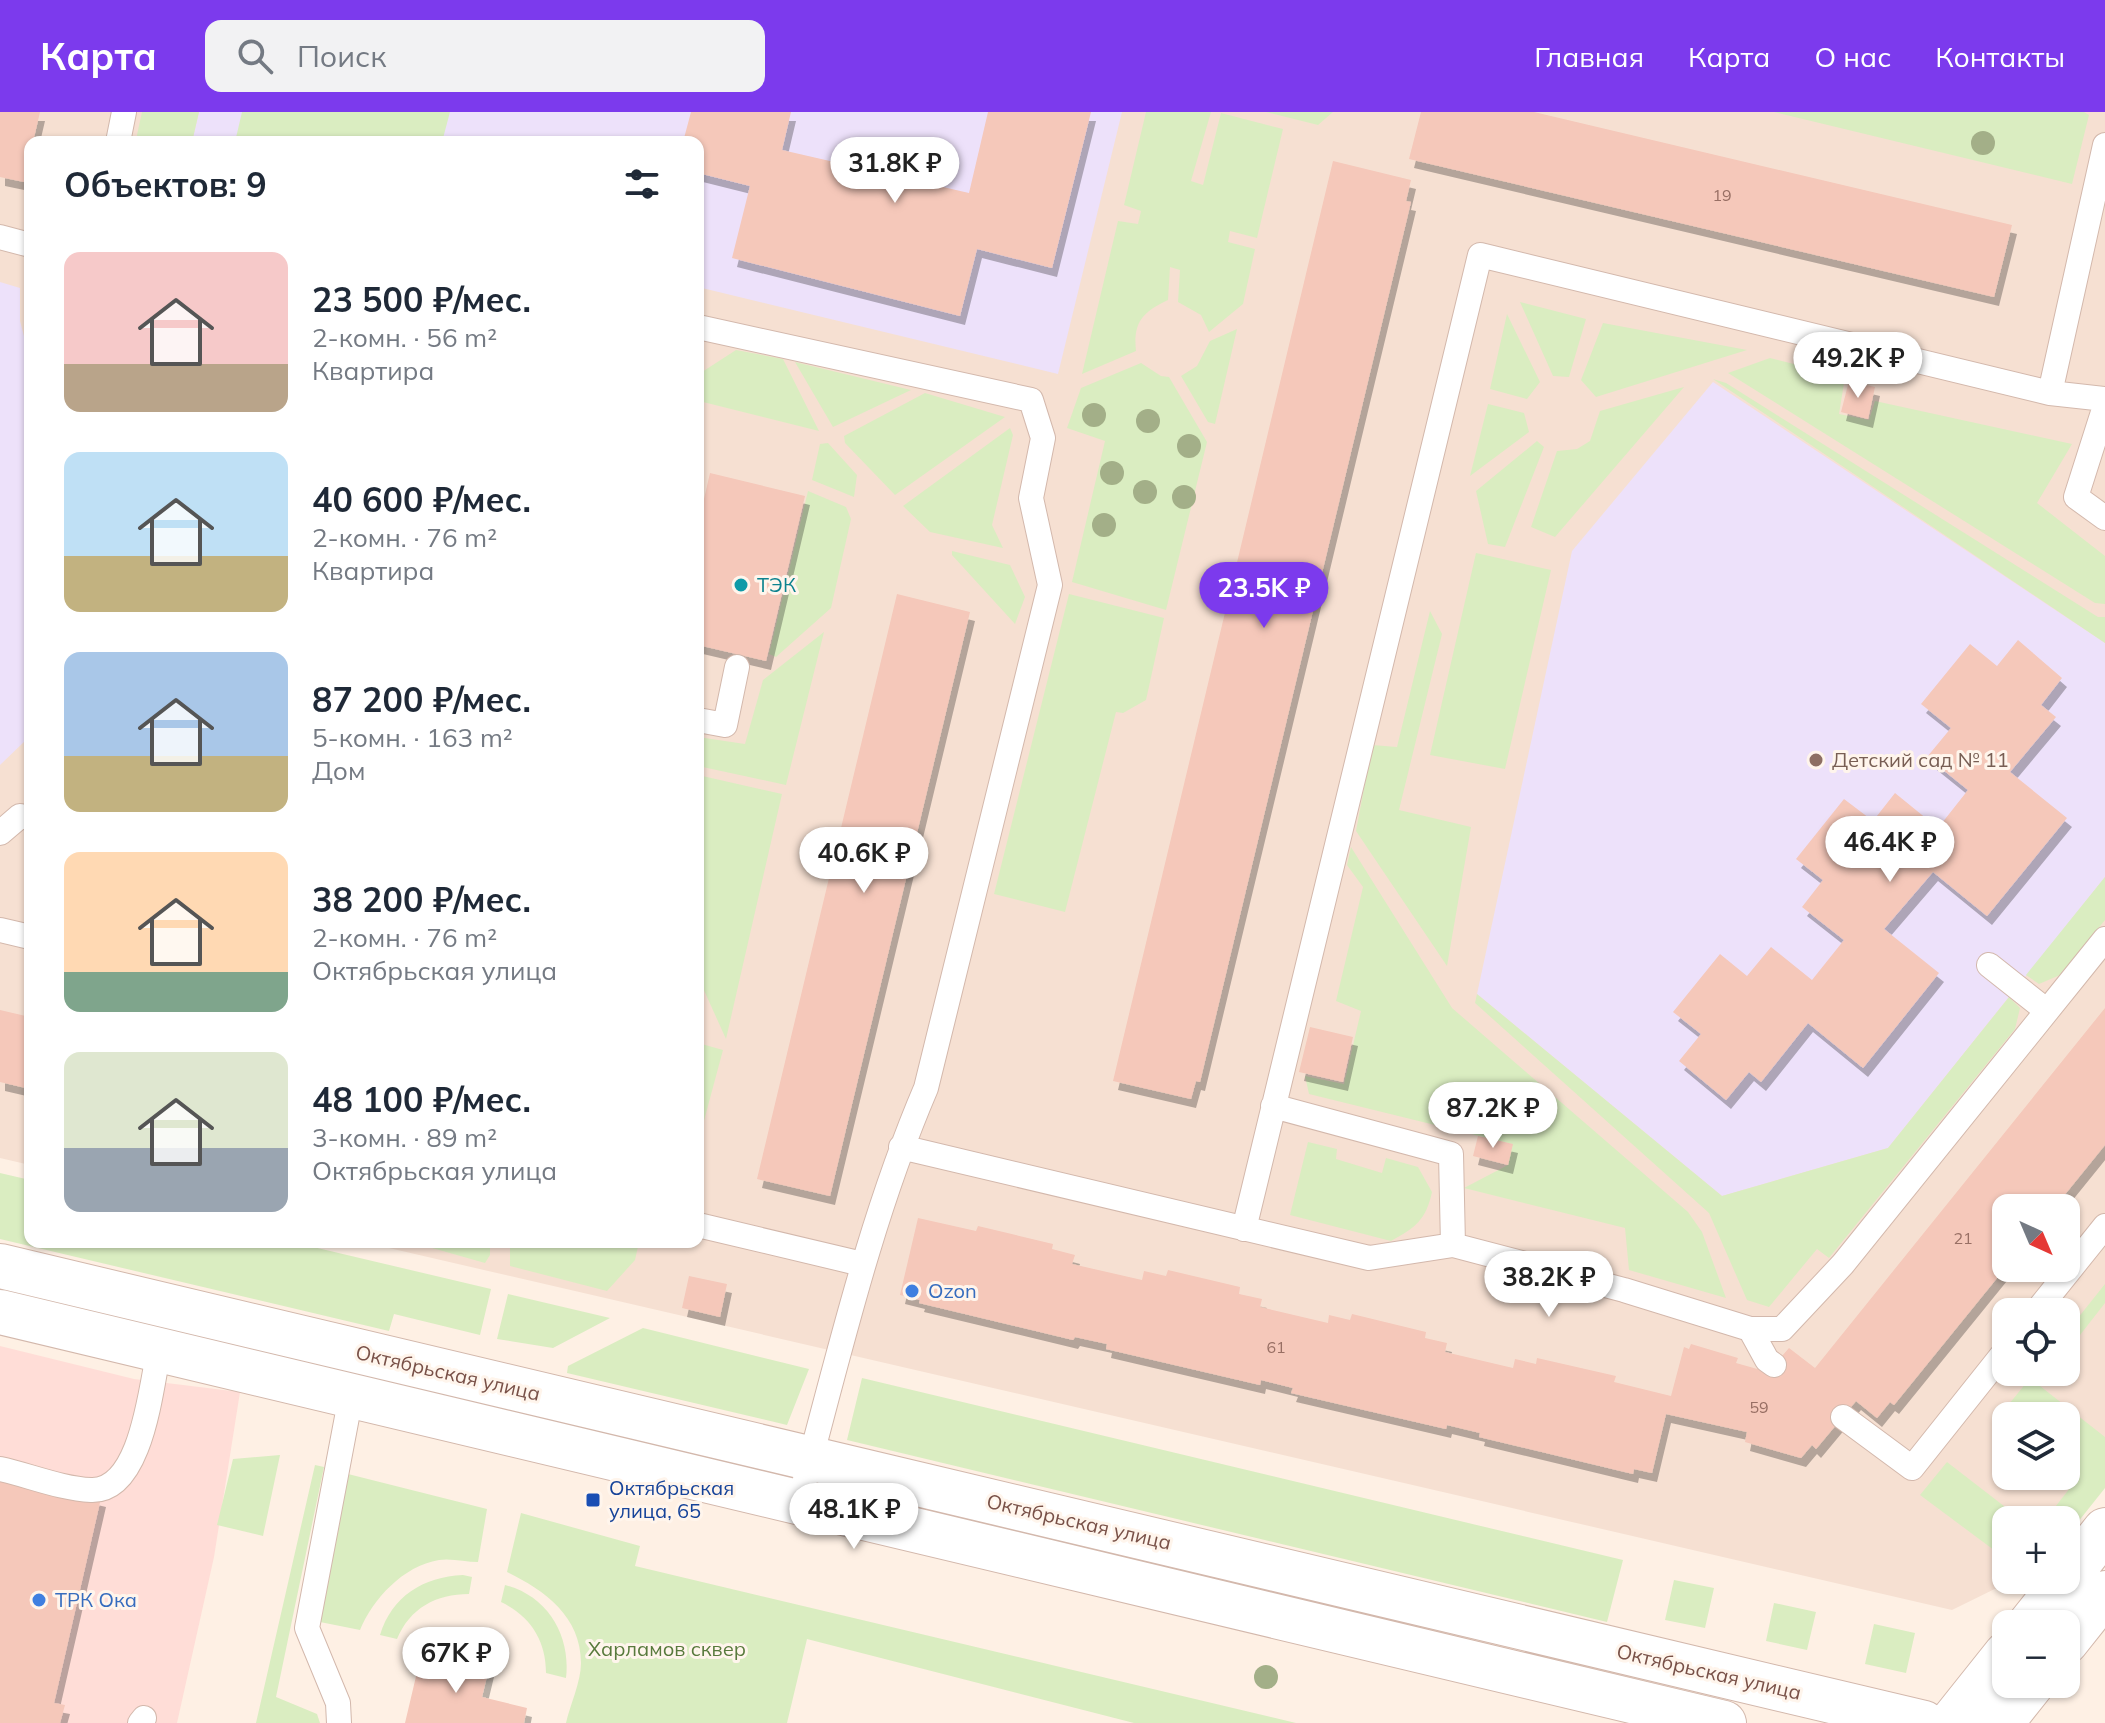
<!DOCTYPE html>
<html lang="ru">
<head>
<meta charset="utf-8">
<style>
  :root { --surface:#fff; --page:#f2f2f3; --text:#1f2937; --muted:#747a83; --accent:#7c3aed }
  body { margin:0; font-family:Mulish,sans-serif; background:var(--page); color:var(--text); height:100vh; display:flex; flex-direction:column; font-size:30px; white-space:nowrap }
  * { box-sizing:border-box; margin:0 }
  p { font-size:26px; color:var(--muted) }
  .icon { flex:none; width:44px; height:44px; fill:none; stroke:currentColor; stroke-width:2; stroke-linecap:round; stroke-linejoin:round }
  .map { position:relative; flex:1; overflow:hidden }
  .drawer { position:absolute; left:24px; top:24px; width:680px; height:1112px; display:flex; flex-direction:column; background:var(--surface); border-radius:16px; box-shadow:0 2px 6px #0004 }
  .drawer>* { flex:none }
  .needle { width:52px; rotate:136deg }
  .fabs { position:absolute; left:1992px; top:1082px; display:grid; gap:16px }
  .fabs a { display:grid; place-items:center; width:88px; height:88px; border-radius:16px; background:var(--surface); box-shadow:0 2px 6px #0004; font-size:40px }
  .price { position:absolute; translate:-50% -68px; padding:0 18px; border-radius:28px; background:#fff; color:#222; font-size:26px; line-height:52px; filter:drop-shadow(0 2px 4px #0008) }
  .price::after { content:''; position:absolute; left:50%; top:48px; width:24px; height:18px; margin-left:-12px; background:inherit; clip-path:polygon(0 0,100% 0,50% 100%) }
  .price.current { background:var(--accent); color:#fff }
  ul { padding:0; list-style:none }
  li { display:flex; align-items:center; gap:24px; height:200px; padding:0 40px }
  li span { display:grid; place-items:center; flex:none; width:224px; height:160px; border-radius:16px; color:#555 }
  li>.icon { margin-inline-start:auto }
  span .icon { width:96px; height:96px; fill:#fffc; stroke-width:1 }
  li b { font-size:34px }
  h2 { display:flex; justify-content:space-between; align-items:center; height:96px; padding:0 40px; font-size:34px }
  header { display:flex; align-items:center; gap:48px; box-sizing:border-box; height:112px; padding:0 40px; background:var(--accent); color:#fff }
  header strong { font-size:38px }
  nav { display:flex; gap:44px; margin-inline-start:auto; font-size:28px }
  .search { width:560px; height:72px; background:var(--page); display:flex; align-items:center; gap:20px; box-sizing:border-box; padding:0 28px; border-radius:16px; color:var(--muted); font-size:30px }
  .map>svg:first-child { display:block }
  .residential { fill:#f6e0d2; fill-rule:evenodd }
  .commercial { fill:#ffddd7 }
  .education { fill:#ede1fa }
  .green { fill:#daedc1 }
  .building { fill:#f5c8ba; filter:url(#shadow) }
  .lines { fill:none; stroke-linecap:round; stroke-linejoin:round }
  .lane-casing { stroke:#d3b8ac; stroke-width:26 }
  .street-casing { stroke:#d3b8ac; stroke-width:46 }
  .lane { stroke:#fff; stroke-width:24 }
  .street { stroke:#fff; stroke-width:44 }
  .tree { fill:#a3af88 }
  .culture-dot { fill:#0f9aa8; stroke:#fff5ec; stroke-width:3 }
  .education-dot { fill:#8d6e63; stroke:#fff5ec; stroke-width:3 }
  .shop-dot { fill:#3f7fe0; stroke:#fff5ec; stroke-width:3 }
  .transit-dot { fill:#1a4fb4; stroke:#fff5ec; stroke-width:3 }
  .labels { text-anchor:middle; stroke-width:6; stroke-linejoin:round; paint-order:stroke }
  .number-label { font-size:16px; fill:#986f64 }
  .culture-label { font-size:20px; fill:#0d838f; stroke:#fff5ec; text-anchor:start }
  .education-label { font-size:20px; fill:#785e54; stroke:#fff5ec; text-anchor:start }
  .shop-label { font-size:20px; fill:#366cbe; stroke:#fff5ec; text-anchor:start }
  .street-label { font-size:20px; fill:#795148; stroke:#fff5ec }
  .transit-label { font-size:20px; fill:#164399; stroke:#fff5ec; text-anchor:start }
  .park-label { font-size:20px; fill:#587a3c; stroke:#fff5ec }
</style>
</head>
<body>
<header>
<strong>Карта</strong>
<div class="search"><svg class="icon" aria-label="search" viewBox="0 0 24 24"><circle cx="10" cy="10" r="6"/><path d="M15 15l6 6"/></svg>Поиск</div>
<nav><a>Главная</a><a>Карта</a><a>О нас</a><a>Контакты</a></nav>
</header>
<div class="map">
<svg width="2105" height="1611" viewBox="0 0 2105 1611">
  <defs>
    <filter id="shadow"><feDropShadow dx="5" dy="9" stdDeviation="0" flood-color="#0004"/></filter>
  </defs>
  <rect width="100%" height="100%" fill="#fef0e4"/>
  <path class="residential" d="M 0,0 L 2105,0 L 2105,1364 L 2066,1408 L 2006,1408 L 2006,1468 L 2013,1468 L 1952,1498 L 363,1130 L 698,1130 L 698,30 L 30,30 L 30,1053 L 0,1046 ZM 2006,1096 L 2066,1096 L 2066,1156 L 2006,1156 ZM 2006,1200 L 2066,1200 L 2066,1260 L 2006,1260 ZM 2006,1304 L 2066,1304 L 2066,1364 L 2006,1364 Z"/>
  <path class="commercial" d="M 0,1234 L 134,1267 L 240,1280 L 214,1445 L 177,1611 L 0,1611 Z"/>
  <path class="education" d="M 199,0 L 1122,0 L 1058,262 L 698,175 L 698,30 L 192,30 Z
    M 0,170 L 20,176 L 20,209 L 30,247 L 30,629 L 26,628 L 0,653 Z
    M 1713,270 L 2105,531 L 2105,765 L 1888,1036 L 1722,1084 L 1477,882 L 1572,439 Z"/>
  <path class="green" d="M 142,0 L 199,0 L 192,30 L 139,30 L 137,23 Z
    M 242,0 L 450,0 L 442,30 L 235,30 Z
    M 1146,0 L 1211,0 L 1191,69 L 1203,73 L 1221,1 L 1283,17 L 1257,126 L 1230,119 L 1228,130 L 1255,137 L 1243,192 L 1209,220 L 1201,203 L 1178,190 L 1180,158 L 1170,155 L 1168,188 C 1142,200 1133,211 1136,239 L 1082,262 L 1118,109 L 1138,112 L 1141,99 L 1124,93 Z
    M 1266,0 L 1333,0 L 1318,13 Z
    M 1774,0 L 2084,0 L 2089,3 L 2072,72 Z
    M 1520,190 L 1586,207 L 1569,265 L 1553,264 Z
    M 1507,202 L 1540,270 L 1527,287 L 1490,277 Z
    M 1603,211 L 1747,238 L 1596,285 L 1581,268 Z
    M 1237,217 L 1215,312 L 1208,310 L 1181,264 L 1197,254 L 1210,229 Z
    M 736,238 L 783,247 L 819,319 L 703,290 L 698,285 L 702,260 Z
    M 1770,246 L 1845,265 L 1839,302 L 1869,308 L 1875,289 L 2072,332 L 2037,391 L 2105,444 L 2105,492 L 2095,491 L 1728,261 Z
    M 795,250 L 911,278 L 833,315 Z
    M 1141,251 L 1161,264 L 1169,265 L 1207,330 L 1166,498 L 1072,470 L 1105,329 L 1067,316 L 1081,276 Z
    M 1713,267 L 1726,271 L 2098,505 L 2105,505 L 2105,531 Z
    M 1684,275 L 1555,425 L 1531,415 L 1557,339 L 1577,337 L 1590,329 L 1600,299 Z
    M 925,281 L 1005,305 L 895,383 L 845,331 L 844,324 Z
    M 1488,292 L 1524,301 L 1529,320 L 1470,364 Z
    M 1010,316 L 1013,323 L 992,413 L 1003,436 L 930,420 L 903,394 Z
    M 1537,329 L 1544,335 L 1505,435 L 1488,432 L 1476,379 Z
    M 828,331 L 857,363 L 854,385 L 812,368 L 820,332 Z
    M 808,379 L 846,395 L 851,407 L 831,496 L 776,545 L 769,542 Z
    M 952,439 L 1010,453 L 1025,485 L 1015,512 L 952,443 Z
    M 1476,441 L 1551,458 L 1505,657 L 1430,643 Z
    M 1069,482 L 1164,506 L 1146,588 L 1123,601 L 1116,600 L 1065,800 L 994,782 Z
    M 1430,499 L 1442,522 L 1399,698 L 1471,715 L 1447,854 L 1356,719 L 1372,633 L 1397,635 Z
    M 824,520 L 786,673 L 698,654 L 698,625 L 745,632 L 763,568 Z
    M 698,663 L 782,682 L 726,927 L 698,865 Z
    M 1351,735 L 1452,896 L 1688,1100 L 1702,1120 L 1726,1186 L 1629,1158 L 1625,1116 L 1464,1076 L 1508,1053 L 1512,1032 L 1309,982 L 1305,964 L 1344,972 L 1361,899 L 1336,889 L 1363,775 L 1347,753 Z
    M 2105,765 L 2105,808 L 2060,863 L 2039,872 L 2026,863 Z
    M 1477,882 L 1722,1084 L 1888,1036 L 2009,885 L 2020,896 L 2015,917 L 1829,1146 L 1817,1137 L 1769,1195 L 1747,1188 L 1709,1101 L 1475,891 Z
    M 698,931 L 723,938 L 698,1031 Z
    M 1308,1030 L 1337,1037 L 1336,1047 L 1382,1061 L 1386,1046 L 1418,1055 L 1432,1080 C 1426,1108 1415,1116 1391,1129 L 1290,1103 Z
    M 0,1061 L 30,1068 L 30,1130 L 292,1130 L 491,1177 L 480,1223 L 394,1202 L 389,1219 L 0,1127 Z
    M 411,1130 L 490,1130 L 490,1143 L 485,1151 Z
    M 510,1130 L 639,1130 L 635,1148 L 607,1179 L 510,1154 Z
    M 2105,1172 L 2105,1191 L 2066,1241 L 2066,1221 Z
    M 508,1182 L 610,1206 L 553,1236 L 497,1227 Z
    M 643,1216 L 809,1257 L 787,1313 L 567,1261 L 568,1254 Z
    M 2035,1260 L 2051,1260 L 2040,1274 L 2105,1325 L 2105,1376 L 2066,1425 L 2066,1408 L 2045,1408 L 2080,1363 L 2066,1352 L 2066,1304 L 2006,1305 L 2001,1302 Z
    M 862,1266 L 1623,1448 L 1607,1510 L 847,1328 Z
    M 280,1343 L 263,1424 L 217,1413 L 233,1347 Z
    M 1947,1350 L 2022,1408 L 2006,1408 L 2006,1447 L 1920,1383 Z
    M 315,1353 L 324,1355 L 276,1585 L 317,1602 L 320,1611 L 256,1611 Z
    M 348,1362 L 487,1397 L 478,1450 C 466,1450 451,1446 439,1448 C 403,1454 373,1487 360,1518 L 320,1510 Z
    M 521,1401 L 640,1434 L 635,1454 L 1296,1611 L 1134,1611 L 807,1527 L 787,1611 L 566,1611 C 570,1593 581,1570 581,1551 C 581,1504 544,1478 507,1460 Z
    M 463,1463 L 472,1465 L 469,1482 C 436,1482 410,1496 397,1527 L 380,1523 C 392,1484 423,1465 463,1463 Z
    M 1674,1468 L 1714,1476 L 1705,1516 L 1665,1508 Z
    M 505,1473 C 548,1484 571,1524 566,1566 L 546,1561 C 546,1528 530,1504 501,1490 Z
    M 1774,1491 L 1816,1500 L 1807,1538 L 1766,1529 Z
    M 1874,1512 L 1915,1521 L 1906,1561 L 1865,1552 Z"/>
  <path class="building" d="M 0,0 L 40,0 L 33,30 L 30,30 L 24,70 L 0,65 Z
    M 691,0 L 791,0 L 782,38 L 969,81 L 988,0 L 1091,0 L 1052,156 L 977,137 L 960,204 L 732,146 L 750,74 L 698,61 L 698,30 L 683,30 Z
    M 1421,0 L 1534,0 L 2012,113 L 1994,185 L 1409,47 Z
    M 1333,49 L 1411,68 L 1406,89 L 1411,90 L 1200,970 L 1196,969 L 1191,987 L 1113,969 Z
    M 1849,269 L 1875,275 L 1868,307 L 1841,300 Z
    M 710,361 L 805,384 L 766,549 L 698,533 L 698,413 Z
    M 897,482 L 970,500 L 830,1084 L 757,1067 Z
    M 2018,528 L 2062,566 L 2041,593 L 2056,605 L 2010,660 L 2067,706 L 1987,804 L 1933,760 L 1884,817 L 1939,861 L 1863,956 L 1808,911 L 1761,970 L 1749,960 L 1726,988 L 1679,949 L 1701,922 L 1673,900 L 1720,842 L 1747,864 L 1771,835 L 1812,868 L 1844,828 L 1802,795 L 1823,768 L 1796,747 L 1844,687 L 1873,709 L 1895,681 L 1938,716 L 1968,678 L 1927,645 L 1951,616 L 1921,592 L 1970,532 L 1997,554 Z
    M 2105,896 L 2105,1033 L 2054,1096 L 2006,1096 L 2006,1155 L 1894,1293 L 1890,1290 L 1877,1306 L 1856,1289 L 1816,1337 L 1812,1333 L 1801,1346 L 1745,1330 L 1747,1320 L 1666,1302 L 1652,1361 L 1634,1357 L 1633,1362 L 1479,1325 L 1480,1321 L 1447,1313 L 1446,1317 L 1291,1281 L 1293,1276 L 1261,1268 L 1260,1273 L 1106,1237 L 1107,1232 L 1075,1225 L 1073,1228 L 919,1191 L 920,1188 L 900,1183 L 918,1106 L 976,1119 L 978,1114 L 1053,1132 L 1052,1137 L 1075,1143 L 1072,1152 L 1142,1168 L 1144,1159 L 1166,1164 L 1168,1158 L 1240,1175 L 1239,1182 L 1262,1187 L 1260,1195 L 1328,1211 L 1329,1203 L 1350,1208 L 1352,1202 L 1426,1220 L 1425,1226 L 1447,1231 L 1445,1240 L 1513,1256 L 1515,1247 L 1536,1252 L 1537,1246 L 1616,1264 L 1614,1270 L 1671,1284 L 1684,1235 L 1689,1237 L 1691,1232 L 1738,1246 L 1736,1251 L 1768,1260 L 1789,1236 L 1815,1256 Z
    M 0,898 L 30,905 L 30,977 L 0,970 Z
    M 1310,915 L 1353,925 L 1343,970 L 1299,960 Z
    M 1478,1024 L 1513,1032 L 1508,1053 L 1473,1044 Z
    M 689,1164 L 727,1172 L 720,1205 L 682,1196 Z
    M 0,1362 L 101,1386 L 54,1591 L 65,1593 L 60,1611 L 0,1611 Z
    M 422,1539 L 489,1556 L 482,1585 L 527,1596 L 524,1611 L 405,1611 Z"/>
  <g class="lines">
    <g class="lane-casing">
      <path id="lane" d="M 118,30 L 124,0
        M 2105,33 L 2050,281 L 2105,287
        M 0,125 L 30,133
        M 698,215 L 1031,288 L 1043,326 L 1031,386 L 1050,473 L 926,976 C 869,1109 837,1251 799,1390
        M 2105,294 L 2076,385 L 2105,406
        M 698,608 L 725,613 L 737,555
        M 0,721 L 20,704 L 30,706
        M 0,818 L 30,825
        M 1989,853 L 2047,899
        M 1273,994 L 1451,1042 L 1453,1133
        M 901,1035 L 1369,1146 L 1453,1133 L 1624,1178 L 1750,1217 L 1782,1217 L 1843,1152 L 2105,827
        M 698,1113 L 862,1152
        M 1244,1117 L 1480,143 L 2050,281
        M 2036,1200 L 2105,1114
        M 1750,1217 L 1767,1248 L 1774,1253
        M 1843,1305 L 1912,1356 L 2006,1238
        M 0,1357 C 28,1363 62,1377 91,1378 C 142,1380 151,1274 159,1238
        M 140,1611 L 144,1606
        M 339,1611 L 338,1591 L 307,1516 L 351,1284"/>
    </g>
    <g class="street-casing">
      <path id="street" d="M 0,1154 L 1924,1611
        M 0,1200 L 1724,1611
        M 2066,1467 L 2105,1418
        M 2030,1512 L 2065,1468
        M 2066,1530 L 2105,1481
        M 1951,1611 L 2006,1542
        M 2001,1611 L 2032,1572"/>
    </g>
    <use href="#lane" class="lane"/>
    <use href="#street" class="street"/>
  </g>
  <g class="tree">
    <circle cx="1983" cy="31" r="12"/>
    <circle cx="1094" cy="303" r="12"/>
    <circle cx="1148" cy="309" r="12"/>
    <circle cx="1189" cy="334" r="12"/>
    <circle cx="1112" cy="361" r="12"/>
    <circle cx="1145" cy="380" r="12"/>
    <circle cx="1184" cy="385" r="12"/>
    <circle cx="1104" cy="413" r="12"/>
    <circle cx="1266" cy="1565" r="12"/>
  </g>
  <circle class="culture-dot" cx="741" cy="473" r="8"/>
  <circle class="education-dot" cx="1816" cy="648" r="8"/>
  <g class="shop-dot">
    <circle cx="912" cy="1179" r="8"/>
    <circle cx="39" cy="1488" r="8"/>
  </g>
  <rect class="transit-dot" x="585" y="1380" width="16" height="16" rx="4"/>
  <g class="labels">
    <g class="number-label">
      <text x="1722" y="89">19</text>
      <text x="1963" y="1132">21</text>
      <text x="1276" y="1241">61</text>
      <text x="1759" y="1301">59</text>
    </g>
    <g class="culture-label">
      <text x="757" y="480">ТЭК</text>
    </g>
    <g class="education-label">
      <text x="1832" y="655">Детский сад № 11</text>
    </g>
    <g class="shop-label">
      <text x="928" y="1186">Ozon</text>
      <text x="55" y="1495">ТРК Ока</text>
    </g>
    <g class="street-label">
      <text transform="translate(448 1261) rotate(13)" y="7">Октябрьская улица</text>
      <text transform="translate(1079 1410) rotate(13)" y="7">Октябрьская улица</text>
      <text transform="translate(1709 1560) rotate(13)" y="7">Октябрьская улица</text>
    </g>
    <g class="transit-label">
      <text x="609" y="1383">Октябрьская<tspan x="609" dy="23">улица, 65</tspan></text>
    </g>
    <g class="park-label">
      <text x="667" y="1544">Харламов сквер</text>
    </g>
  </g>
</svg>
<div class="fabs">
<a><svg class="needle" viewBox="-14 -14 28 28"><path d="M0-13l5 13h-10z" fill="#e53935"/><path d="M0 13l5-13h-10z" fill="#747a83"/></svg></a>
<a><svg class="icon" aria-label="locate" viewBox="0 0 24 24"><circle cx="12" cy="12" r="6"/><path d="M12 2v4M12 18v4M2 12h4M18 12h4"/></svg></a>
<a><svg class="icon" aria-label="layers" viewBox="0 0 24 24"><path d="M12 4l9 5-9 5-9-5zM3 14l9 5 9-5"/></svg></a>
<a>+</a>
<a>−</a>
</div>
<b class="price" style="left:895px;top:93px">31.8K ₽</b>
<b class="price" style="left:1858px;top:288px">49.2K ₽</b>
<b class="price current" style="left:1264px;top:518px">23.5K ₽</b>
<b class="price" style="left:1890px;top:772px">46.4K ₽</b>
<b class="price" style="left:864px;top:783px">40.6K ₽</b>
<b class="price" style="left:1493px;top:1038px">87.2K ₽</b>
<b class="price" style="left:1549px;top:1207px">38.2K ₽</b>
<b class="price" style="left:854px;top:1439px">48.1K ₽</b>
<b class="price" style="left:456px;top:1583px">67K ₽</b>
<section class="drawer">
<h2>Объектов: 9<svg class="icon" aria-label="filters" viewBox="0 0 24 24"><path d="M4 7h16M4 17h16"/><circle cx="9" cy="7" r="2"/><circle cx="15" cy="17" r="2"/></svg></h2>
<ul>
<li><span style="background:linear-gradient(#f6c9c9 70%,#b9a48a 0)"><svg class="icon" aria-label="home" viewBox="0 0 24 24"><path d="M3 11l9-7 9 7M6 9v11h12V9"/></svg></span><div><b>23 500 ₽/мес.</b><p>2-комн. · 56 m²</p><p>Квартира</p></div></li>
<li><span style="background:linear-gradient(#bfe0f5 65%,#c2b280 0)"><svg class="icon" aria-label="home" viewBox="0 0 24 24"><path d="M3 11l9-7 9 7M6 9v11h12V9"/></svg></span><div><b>40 600 ₽/мес.</b><p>2-комн. · 76 m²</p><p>Квартира</p></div></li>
<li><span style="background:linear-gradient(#a9c7e8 65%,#c2b280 0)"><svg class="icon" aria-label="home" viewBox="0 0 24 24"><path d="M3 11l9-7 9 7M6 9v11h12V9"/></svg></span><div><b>87 200 ₽/мес.</b><p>5-комн. · 163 m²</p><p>Дом</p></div></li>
<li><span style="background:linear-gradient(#ffd9b3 75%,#7fa58c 0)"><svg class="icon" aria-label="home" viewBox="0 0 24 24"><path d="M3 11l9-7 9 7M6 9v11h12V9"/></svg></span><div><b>38 200 ₽/мес.</b><p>2-комн. · 76 m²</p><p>Октябрьская улица</p></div></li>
<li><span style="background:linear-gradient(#dfe7d0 60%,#9aa5b1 0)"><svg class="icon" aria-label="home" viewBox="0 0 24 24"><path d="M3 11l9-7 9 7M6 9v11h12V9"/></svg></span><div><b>48 100 ₽/мес.</b><p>3-комн. · 89 m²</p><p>Октябрьская улица</p></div></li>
</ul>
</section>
</div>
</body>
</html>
